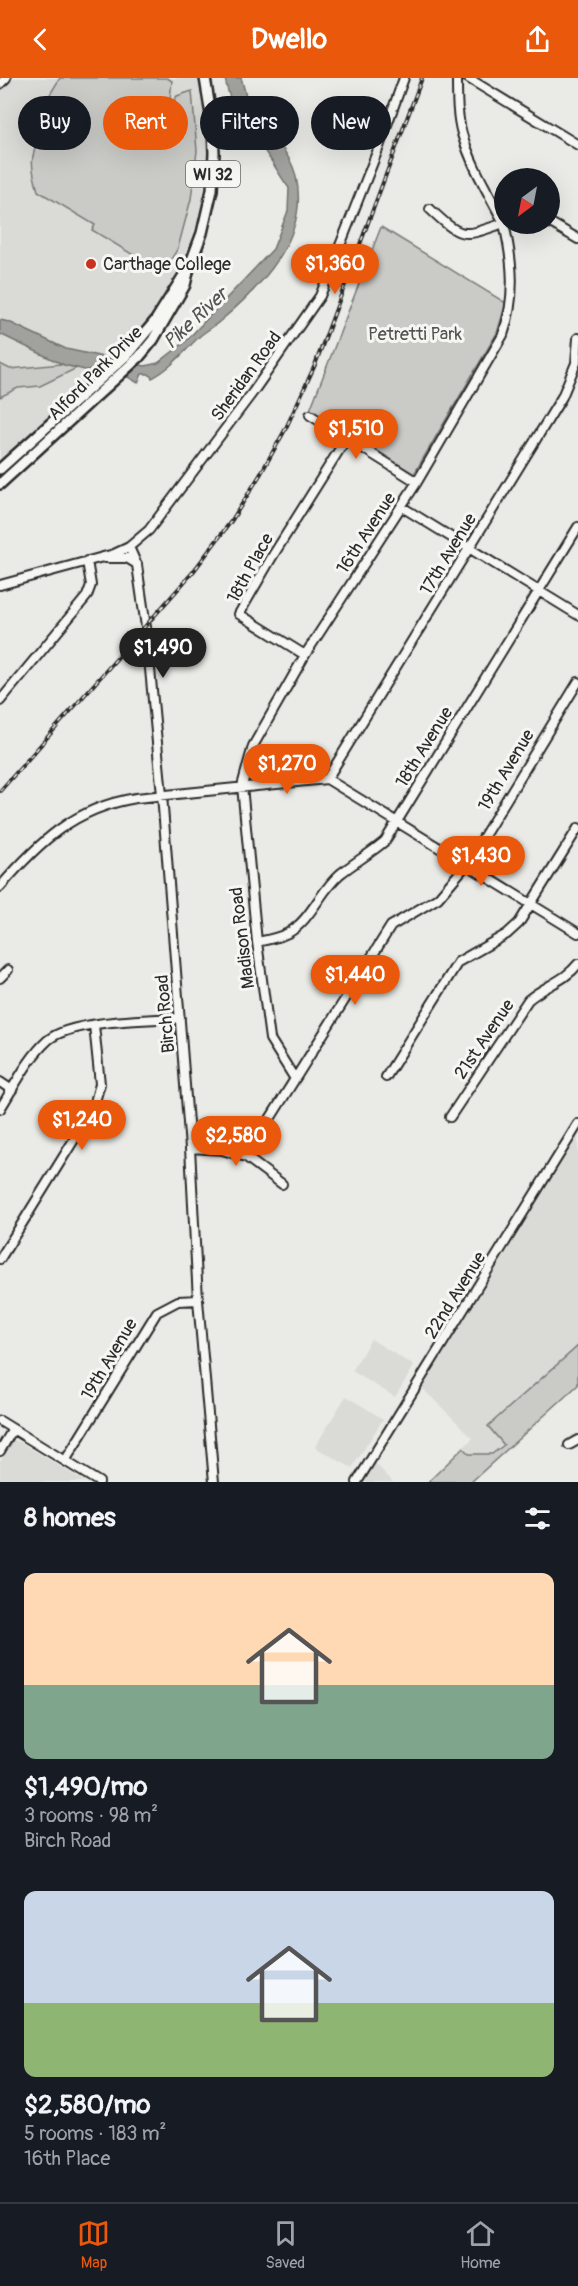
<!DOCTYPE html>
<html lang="en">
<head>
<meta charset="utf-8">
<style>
  :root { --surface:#171b24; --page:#20242c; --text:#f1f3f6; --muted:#9ea1a6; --line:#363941; --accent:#ea580c }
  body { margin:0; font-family:Pangolin,sans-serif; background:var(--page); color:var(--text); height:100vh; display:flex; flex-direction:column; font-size:22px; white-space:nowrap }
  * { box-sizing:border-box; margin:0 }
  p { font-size:20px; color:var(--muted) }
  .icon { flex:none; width:33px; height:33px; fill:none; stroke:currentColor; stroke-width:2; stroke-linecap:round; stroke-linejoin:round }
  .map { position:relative; height:1404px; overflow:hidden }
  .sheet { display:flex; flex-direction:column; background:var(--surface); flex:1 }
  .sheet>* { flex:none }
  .hud { position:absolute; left:18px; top:18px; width:543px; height:54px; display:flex; gap:12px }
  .needle { width:39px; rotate:212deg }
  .controls { position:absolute; left:494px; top:90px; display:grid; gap:12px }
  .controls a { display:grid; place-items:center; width:66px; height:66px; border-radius:50%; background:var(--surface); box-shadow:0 6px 24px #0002; font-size:30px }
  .price { position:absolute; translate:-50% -51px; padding:0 14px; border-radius:21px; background:var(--accent); color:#fff; font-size:20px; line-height:39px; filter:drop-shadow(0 2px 3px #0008) }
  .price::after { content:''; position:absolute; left:50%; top:36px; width:18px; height:14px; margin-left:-9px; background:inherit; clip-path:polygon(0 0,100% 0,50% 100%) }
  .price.on { background:#222; color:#fff }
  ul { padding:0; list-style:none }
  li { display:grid; align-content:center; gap:12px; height:318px; padding:0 24px }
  li span { display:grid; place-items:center; height:186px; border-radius:12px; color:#555 }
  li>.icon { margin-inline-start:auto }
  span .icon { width:108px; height:108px; fill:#fffc; stroke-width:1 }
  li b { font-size:26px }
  h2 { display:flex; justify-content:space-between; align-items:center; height:72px; padding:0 24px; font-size:26px }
  .tag { padding:0 21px; border-radius:27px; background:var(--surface); box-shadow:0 6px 24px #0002; font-size:21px; line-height:54px }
  .tag.on { background:var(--accent); color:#fff }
  header { display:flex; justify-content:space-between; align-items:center; height:78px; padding:0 24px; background:var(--accent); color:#fff; font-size:27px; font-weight:700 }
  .tabs { display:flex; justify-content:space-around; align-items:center; height:84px; border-top:2px solid var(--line); background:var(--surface); font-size:16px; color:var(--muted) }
  .tabs a { display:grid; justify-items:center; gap:3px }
  .tabs .on { color:var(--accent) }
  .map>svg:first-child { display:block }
  .built { fill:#dadad6 }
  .green { fill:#cacac7; stroke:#7a7a79; stroke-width:1.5 }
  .water { fill:#a1a19e; stroke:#727270; stroke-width:1.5 }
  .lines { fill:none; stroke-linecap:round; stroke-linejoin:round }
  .minor-casing { stroke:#2b2b2b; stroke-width:12 }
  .major-casing { stroke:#2b2b2b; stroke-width:14 }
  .minor { stroke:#f6f6f2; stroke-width:8 }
  .major { stroke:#f6f6f2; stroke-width:9 }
  .rail-casing { stroke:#2b2b2b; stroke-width:4 }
  .rail { stroke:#f6f6f2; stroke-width:1.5; stroke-dasharray:4.5; stroke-linecap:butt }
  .poi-dot { fill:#c8321e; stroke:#f6f6f2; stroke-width:2 }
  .labels { text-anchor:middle; stroke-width:6; stroke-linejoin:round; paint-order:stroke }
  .shield { fill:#f6f6f2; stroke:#686867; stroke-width:1.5 }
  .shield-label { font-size:16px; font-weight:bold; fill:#2b2b2b }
  .poi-label { font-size:18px; fill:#2b2b2b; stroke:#f6f6f2; text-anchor:start }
  .park-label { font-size:18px; fill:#535352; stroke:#f6f6f2 }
  .street-label { font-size:18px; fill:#2b2b2b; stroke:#f6f6f2 }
  .water-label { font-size:20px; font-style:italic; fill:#545453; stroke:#f6f6f2 }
</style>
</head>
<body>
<header><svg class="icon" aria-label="back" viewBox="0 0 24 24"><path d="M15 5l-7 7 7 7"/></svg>Dwello<svg class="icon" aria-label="share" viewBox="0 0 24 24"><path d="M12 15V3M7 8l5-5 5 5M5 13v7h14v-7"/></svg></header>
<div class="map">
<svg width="578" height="1404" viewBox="0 0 578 1404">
  <rect width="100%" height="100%" fill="#eaeae6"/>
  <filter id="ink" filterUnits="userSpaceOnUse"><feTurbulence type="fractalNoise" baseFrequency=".0167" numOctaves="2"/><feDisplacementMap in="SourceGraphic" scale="12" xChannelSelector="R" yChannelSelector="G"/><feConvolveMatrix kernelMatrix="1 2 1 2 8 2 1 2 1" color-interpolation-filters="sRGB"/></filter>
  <g filter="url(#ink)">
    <path class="built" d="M 0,0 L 199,0 L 206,48 L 207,77 L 202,128 L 189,170 L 156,248 L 143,267 L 0,397 Z
      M 578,1058 L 578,1268 L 488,1348 L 504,1366 L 492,1376 L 469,1376 L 463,1370 L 473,1360 L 422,1310 Z
      M 371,1261 L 414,1288 L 395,1319 L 352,1293 Z
      M 346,1318 L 383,1341 L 352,1390 L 315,1369 Z
      M 14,1362 L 22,1365 L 85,1404 L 0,1404 L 0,1383 Z
      M 375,1385 L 393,1404 L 363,1404 Z"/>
    <path class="green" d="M 60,0 L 167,0 L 172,3 L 169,30 L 177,18 L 192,13 L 197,73 L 191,121 L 178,170 L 163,195 L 92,152 L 95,147 L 38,113 C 32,92 28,78 41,59 L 36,55 L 33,44 Z
      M 381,149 L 506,225 L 497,255 L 414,396 L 310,332 Z
      M 0,286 L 10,291 L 61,286 L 77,290 L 40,308 L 18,310 L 0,319 Z
      M 578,1268 L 578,1307 L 471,1404 L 428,1404 L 463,1370 L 469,1376 L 492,1376 L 504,1367 L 488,1348 Z"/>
    <path class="water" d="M 225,0 L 241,0 C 244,8 245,18 249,26 C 262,51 290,70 296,99 C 310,159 261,209 219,244 C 213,249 206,253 200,258 C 185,272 172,290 152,300 L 149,296 L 142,296 L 138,305 L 128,299 L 104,292 L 85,292 L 64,287 L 0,256 L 0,242 L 9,244 L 66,271 L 145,288 L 158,285 L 185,264 L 273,171 L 288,133 L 289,110 C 281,100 276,89 268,78 C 249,49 231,37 225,0 Z"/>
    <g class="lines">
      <g class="minor-casing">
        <path id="minor" d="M 468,0 L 578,67
          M 0,6 L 6,0
          M 430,131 C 463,162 463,159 504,145 C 489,116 471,87 462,56 C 457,38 457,19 457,0
          M 549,144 L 578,161
          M 310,337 L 417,404
          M 402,429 L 578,537
          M 129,469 L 137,487 L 146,549 L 162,717 L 190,1070 L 198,1222 L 214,1404
          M 105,480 L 127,480 L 137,486
          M 0,507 L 114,476 L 129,469 L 149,452 L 253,314 L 320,218 L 379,69 L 404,0
          M 305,577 L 239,536 L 272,479 L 346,361
          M 0,623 L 87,518 L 91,507 L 87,483
          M 327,701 L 562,319 L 576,285 L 578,260
          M 0,809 C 39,764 74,730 136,720 L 327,701 L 578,855
          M 257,864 C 267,862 278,860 288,855 C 311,842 320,813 340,796 C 355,784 371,775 385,763 L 578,449
          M 0,900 L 8,892
          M 386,999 L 458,884 L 507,856 L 519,845 L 578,750
          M 295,1001 L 270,961 L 257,864 L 242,708 L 253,668 L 305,577 L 417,404 L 503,257 C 516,219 513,184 504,146
          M 0,1004 L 12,1012
          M 0,1031 C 14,1009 28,980 48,962 C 72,942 148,942 180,940
          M 450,1039 L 528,922 C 544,908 565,903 578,886
          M 190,1070 L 222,1072 L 246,1079 L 282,1106
          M 246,1079 L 391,848 L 438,820 L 467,786 L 578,604
          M 0,1181 L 93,1031 L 100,1006 L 94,947
          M 0,1343 L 99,1404
          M 569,1367 L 578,1362
          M 0,1373 L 13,1351
          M 65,1383 L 157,1234 L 178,1223 L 198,1222
          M 357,1404 L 578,1046"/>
      </g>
      <g class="major-casing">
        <path id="major" d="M 0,391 L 127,277 L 156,242 L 186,194
          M 0,406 L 139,279 L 153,262 L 185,207 L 189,190 L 202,155 L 212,112 L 214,75 L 213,49 L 205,0"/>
      </g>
      <use href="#minor" class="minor"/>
      <use href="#major" class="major"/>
      <g class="rail-casing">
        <path id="rail" d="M 0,713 L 193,494 L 232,442 L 260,397 L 285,352 L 315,287 L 422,0"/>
      </g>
      <use href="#rail" class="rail"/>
    </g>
  </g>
  <circle class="poi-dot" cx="91" cy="186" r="6"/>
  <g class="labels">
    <rect class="shield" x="186" y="83" width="54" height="26" rx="4.5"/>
    <g class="shield-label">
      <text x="213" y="102">WI 32</text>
    </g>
    <g class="poi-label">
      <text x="103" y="192">Carthage College</text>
    </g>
    <g class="park-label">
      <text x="415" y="262">Petretti Park</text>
    </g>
    <g class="street-label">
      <text transform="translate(95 295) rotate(-45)" y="6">Alford Park Drive</text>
      <text transform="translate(246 298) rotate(-54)" y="6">Sheridan Road</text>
      <text transform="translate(366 455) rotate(-57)" y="6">16th Avenue</text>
      <text transform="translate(448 476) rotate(-59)" y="6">17th Avenue</text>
      <text transform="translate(250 490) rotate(-61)" y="6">18th Place</text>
      <text transform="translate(424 669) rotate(-58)" y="6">18th Avenue</text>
      <text transform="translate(506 692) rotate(-59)" y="6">19th Avenue</text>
      <text transform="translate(242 860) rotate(-97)" y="6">Madison Road</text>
      <text transform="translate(165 936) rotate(-95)" y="6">Birch Road</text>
      <text transform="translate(484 961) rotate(-56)" y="6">21st Avenue</text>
      <text transform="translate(455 1217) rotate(-58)" y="6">22nd Avenue</text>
      <text transform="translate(109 1281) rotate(-59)" y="6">19th Avenue</text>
    </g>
    <g class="water-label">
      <text transform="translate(195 240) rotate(-43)" y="7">Pike River</text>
    </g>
  </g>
</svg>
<div class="controls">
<a><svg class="needle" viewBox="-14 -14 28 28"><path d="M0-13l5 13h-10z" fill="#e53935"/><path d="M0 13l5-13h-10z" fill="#9ea1a6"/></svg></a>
</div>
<b class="price" style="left:335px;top:217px">$1,360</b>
<b class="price" style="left:356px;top:382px">$1,510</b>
<b class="price on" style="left:163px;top:601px">$1,490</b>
<b class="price" style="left:287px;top:717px">$1,270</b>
<b class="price" style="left:481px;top:809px">$1,430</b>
<b class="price" style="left:355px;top:928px">$1,440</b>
<b class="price" style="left:82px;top:1073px">$1,240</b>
<b class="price" style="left:236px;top:1089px">$2,580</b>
<div class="hud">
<a class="tag">Buy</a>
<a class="tag on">Rent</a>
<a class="tag">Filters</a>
<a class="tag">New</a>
</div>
</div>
<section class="sheet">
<h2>8 homes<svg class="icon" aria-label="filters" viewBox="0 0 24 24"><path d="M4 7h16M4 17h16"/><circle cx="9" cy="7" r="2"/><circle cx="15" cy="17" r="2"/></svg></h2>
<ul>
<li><span style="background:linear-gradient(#ffd9b3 60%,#7fa58c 0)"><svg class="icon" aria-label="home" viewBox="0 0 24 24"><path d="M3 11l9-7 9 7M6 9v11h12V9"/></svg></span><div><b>$1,490/mo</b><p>3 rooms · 98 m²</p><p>Birch Road</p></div></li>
<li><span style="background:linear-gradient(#c9d6e8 60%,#8fb573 0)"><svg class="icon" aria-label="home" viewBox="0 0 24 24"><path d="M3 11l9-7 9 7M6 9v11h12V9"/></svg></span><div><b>$2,580/mo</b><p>5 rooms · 183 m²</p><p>16th Place</p></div></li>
</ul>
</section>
<nav class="tabs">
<a class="on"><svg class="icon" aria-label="map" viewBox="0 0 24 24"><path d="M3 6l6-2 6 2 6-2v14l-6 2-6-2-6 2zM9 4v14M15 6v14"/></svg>Map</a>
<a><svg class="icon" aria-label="saved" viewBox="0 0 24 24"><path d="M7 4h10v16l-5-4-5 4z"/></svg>Saved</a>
<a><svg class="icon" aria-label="home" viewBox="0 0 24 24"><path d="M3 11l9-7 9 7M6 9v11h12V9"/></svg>Home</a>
</nav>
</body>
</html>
